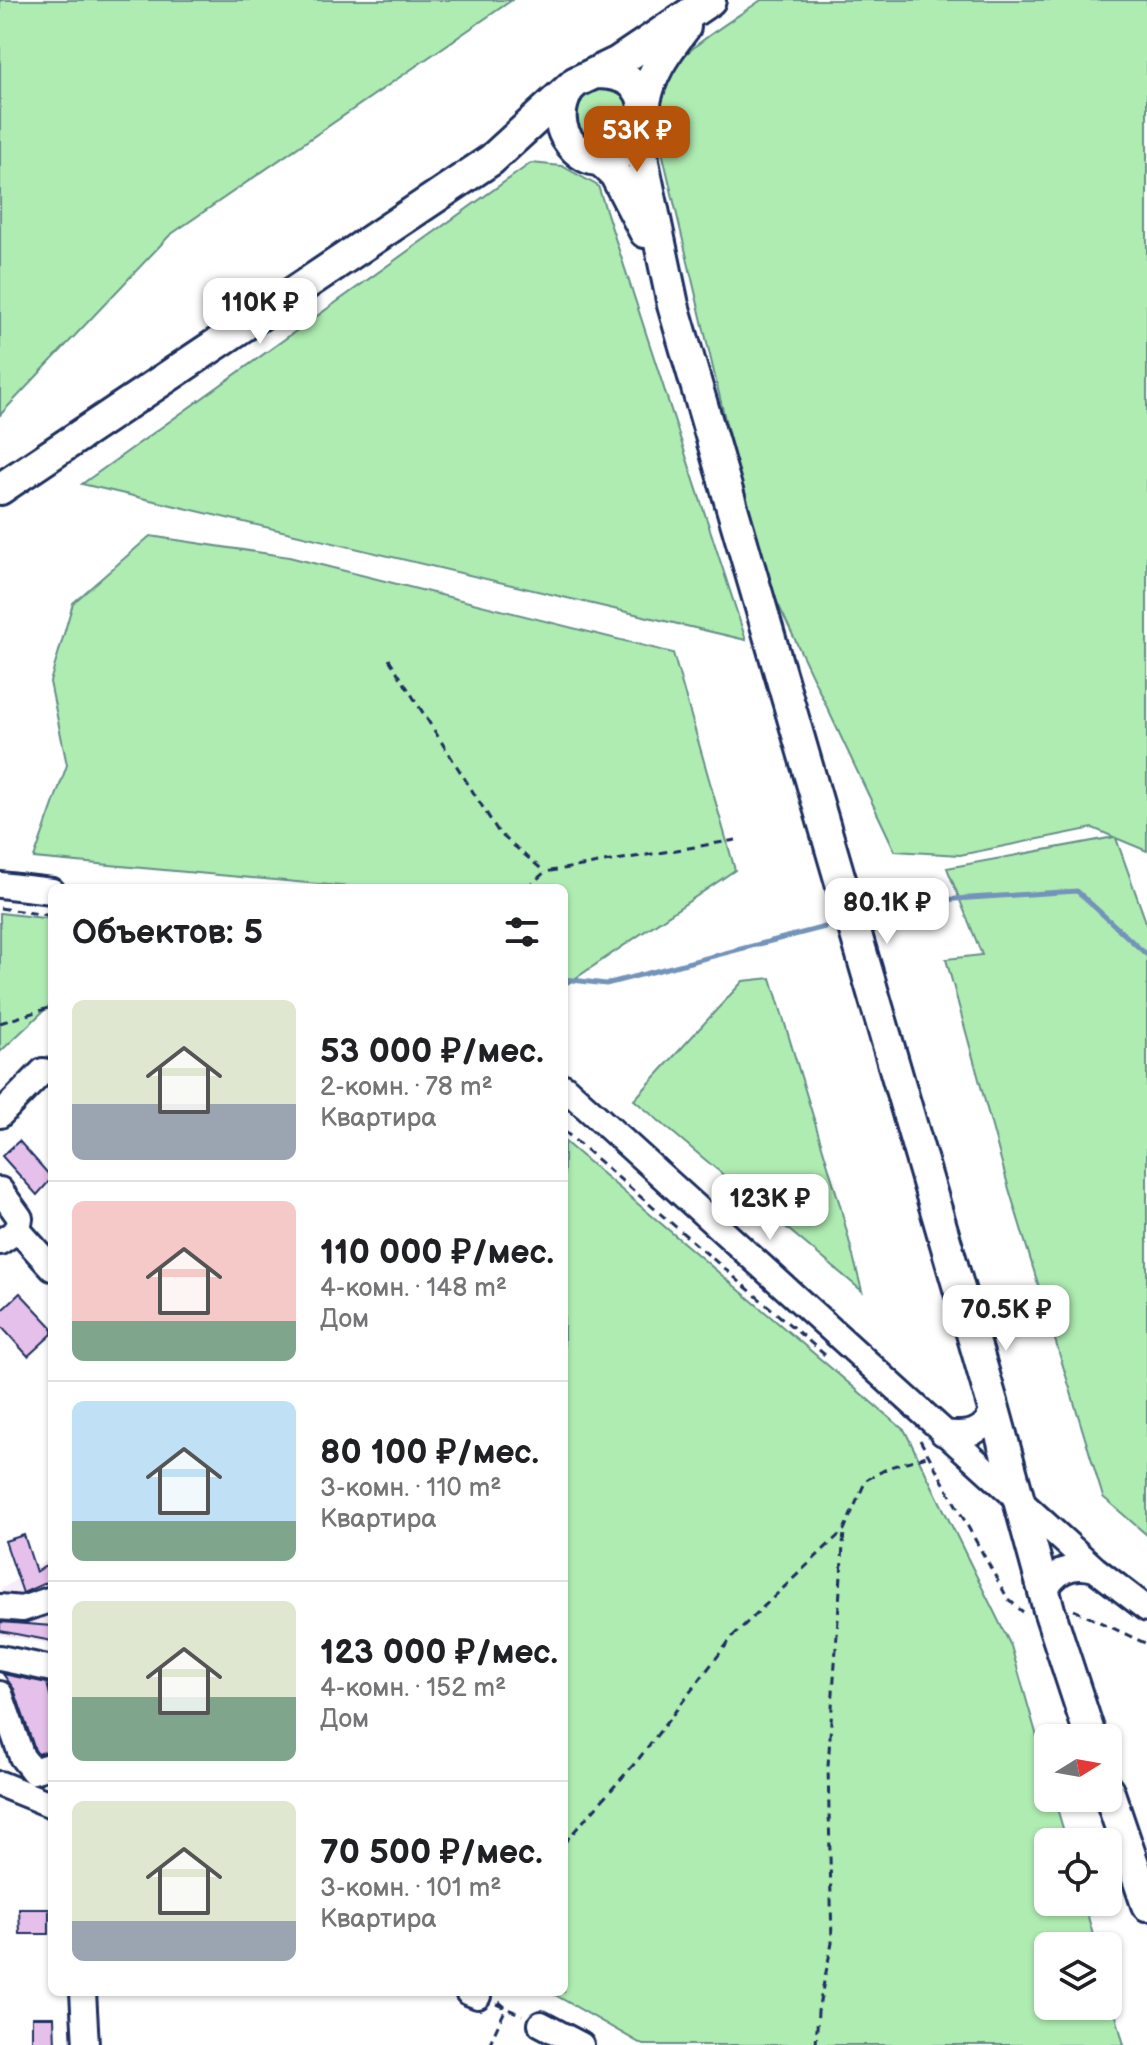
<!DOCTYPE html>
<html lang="ru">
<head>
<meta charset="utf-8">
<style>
  :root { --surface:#fff; --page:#f6f6f6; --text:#202124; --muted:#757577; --line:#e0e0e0; --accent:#b45309 }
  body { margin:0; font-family:"Balsamiq Sans",sans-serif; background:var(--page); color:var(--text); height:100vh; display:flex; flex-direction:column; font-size:30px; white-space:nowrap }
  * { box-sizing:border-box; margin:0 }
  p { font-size:26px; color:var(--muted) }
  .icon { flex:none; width:44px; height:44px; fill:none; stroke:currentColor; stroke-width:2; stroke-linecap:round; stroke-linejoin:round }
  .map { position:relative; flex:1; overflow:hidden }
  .details { position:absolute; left:48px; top:884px; width:520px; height:1112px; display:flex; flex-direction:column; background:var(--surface); border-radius:12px; box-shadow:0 2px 6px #0004 }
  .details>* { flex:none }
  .needle { width:52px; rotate:79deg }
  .tools { position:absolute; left:1034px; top:1724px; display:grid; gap:16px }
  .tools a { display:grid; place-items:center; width:88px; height:88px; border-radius:12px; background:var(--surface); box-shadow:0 2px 6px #0004; font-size:40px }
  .price { position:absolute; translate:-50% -68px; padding:0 18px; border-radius:16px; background:#fff; color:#222; font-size:26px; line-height:52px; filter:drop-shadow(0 2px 4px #0008) }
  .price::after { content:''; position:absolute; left:50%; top:48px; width:24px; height:18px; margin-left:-12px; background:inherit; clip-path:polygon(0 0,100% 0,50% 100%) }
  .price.active { background:var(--accent); color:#fff }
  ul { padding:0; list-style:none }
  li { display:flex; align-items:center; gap:24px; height:200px; padding:0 24px }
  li+li { border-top:2px solid var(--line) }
  li span { display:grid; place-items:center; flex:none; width:224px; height:160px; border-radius:12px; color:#555 }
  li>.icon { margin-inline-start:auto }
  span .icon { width:96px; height:96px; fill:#fffc; stroke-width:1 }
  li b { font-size:34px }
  h2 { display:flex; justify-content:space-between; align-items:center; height:96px; padding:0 24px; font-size:34px }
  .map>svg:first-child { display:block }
  .built { fill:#f7ecf9 }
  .green { fill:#afecb2; stroke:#658e88; stroke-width:2 }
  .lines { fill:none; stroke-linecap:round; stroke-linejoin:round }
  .stream { stroke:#7393ba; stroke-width:5 }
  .building { fill:#e5c0ea; stroke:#1b2f5e; stroke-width:2 }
  .minor-casing { stroke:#1b2f5e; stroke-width:30 }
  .major-casing { stroke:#1b2f5e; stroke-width:36 }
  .path { stroke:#1b2f5e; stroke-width:3; stroke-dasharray:8 6; stroke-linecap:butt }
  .minor { stroke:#fff; stroke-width:24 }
  .major { stroke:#fff; stroke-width:30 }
</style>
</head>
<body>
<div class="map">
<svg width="1147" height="2045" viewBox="0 0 1147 2045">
  <rect width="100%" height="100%" fill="#fff"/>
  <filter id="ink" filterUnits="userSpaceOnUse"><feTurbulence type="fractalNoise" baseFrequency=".0125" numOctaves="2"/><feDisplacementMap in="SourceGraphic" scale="16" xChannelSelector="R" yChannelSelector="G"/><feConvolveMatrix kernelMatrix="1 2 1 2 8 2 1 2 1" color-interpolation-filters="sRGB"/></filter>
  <g filter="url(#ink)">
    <path class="built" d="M 52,1557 L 52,1644 L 0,1635 L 0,1590 Z"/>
    <path class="green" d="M 0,0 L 512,0 L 170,235 L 0,415 Z
      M 761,0 L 1147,0 L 1147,851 L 1116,838 L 1147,925 L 1147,1535 L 1103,1497 L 1009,1189 L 946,959 L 982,955 L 947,868 L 1114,837 L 1093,828 L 960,855 L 895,851 L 770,587 L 728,432 L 661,147 C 659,126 654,105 662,85 C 673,54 735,19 761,0 Z
      M573 115a29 29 0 1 1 58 0a29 29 0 1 1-58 0Z
      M 531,163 L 562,166 L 598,186 L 746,640 L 82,484 Z
      M 150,536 L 289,557 L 673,653 L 735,870 L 564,986 L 564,888 L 361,888 L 34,858 L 67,765 L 50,682 L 73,603 Z
      M 0,913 L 52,919 L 52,1003 L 0,1052 Z
      M 771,978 L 840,1205 L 862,1291 L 634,1100 L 743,981 Z
      M 564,1141 L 905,1431 L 1011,1646 L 1048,1775 L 1048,1798 L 1054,1798 L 1067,1842 L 1048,1842 L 1048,1902 L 1084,1902 L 1096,1946 L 1048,1946 L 1048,2006 L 1108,2006 L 1108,1987 L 1124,2045 L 643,2045 L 550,1992 L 564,1992 Z"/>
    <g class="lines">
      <path class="stream" d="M 925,901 L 1077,891 L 1147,955
        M 564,979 L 606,984 L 825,927"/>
    </g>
    <path class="building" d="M 19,1141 L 52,1178 L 37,1195 L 2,1156 Z
      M 20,1293 L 52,1327 L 52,1334 L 28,1356 L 0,1325 L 0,1312 Z
      M 24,1535 L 36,1572 L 52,1562 L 52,1580 L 23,1593 L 5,1541 Z
      M 0,1622 L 52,1626 L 52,1641 L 0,1631 Z
      M 3,1674 L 47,1683 L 52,1703 L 51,1750 L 38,1754 L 35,1750 L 14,1689 Z
      M 19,1909 L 49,1909 L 49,1934 L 20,1934 Z
      M 32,2017 L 54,2017 L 55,2044 L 32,2045 Z"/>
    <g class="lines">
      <g class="minor-casing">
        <path id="minor" d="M 0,885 L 52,891
          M 564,1087 L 1095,1569 L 1147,1609
          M 0,1115 L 43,1071
          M 0,1190 L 20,1218 L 18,1230 L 0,1242
          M 18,1230 L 52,1268
          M 943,1433 C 968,1436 984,1434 994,1409
          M 1044,1593 C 1055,1571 1071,1563 1095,1569
          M 0,1607 L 22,1609 L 52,1599
          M 0,1658 L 52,1669
          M 0,1694 L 22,1757 L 33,1771 L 52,1765
          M 0,1784 L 52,1805
          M 83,1992 L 86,2045
          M 468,1992 L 478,1996
          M 541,2024 L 581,2045"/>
      </g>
      <g class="major-casing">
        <path id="major" d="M 568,90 C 560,105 557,121 566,137 C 614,214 697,73 596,73
          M 644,109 C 648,76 665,53 685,27
          M 641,131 L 643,162 L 673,305 L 994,1409 L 1049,1610 L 1091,1738
          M 597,157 L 615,174 L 645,232
          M 0,489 L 491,160 L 576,82 L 618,62 L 710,0
          M 1108,1790 L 1147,1905"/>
      </g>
      <path class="path" d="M 389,659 L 499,833 L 545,872
        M 527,888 L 545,872 L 736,840
        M 0,908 L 52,916
        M 0,1023 L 52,1007
        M 564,1131 L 825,1355
        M 920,1440 L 1008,1599 L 1023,1612
        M 1074,1610 L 1147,1644
        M 564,1843 L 637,1761 L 734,1635 L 844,1530 L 866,1480 L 890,1467 L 930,1455
        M 496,2004 L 522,2015
        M 489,2045 L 506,2008 L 497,2000
        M 816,2045 L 818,2011 L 832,1943 L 828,1766 L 844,1531"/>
      <use href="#minor" class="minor"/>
      <use href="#major" class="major"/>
    </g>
  </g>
</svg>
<div class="tools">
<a><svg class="needle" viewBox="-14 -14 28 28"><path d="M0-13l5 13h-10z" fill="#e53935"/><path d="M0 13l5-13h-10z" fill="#757577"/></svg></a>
<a><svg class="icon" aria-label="locate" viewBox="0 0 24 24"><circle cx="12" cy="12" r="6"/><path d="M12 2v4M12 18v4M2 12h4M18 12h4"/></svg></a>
<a><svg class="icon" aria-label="layers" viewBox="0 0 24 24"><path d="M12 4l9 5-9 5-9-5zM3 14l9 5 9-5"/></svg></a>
</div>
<b class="price active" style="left:637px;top:174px">53K ₽</b>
<b class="price" style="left:260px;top:346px">110K ₽</b>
<b class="price" style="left:887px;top:946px">80.1K ₽</b>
<b class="price" style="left:770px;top:1242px">123K ₽</b>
<b class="price" style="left:1006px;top:1353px">70.5K ₽</b>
<section class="details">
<h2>Объектов: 5<svg class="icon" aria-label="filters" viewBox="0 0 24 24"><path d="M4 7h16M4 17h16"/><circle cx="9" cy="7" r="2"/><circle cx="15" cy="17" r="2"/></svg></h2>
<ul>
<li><span style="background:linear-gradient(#dfe7d0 65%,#9aa5b1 0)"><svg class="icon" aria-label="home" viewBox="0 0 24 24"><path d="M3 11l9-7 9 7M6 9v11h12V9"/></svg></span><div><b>53 000 ₽/мес.</b><p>2-комн. · 78 m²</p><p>Квартира</p></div></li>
<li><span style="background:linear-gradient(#f6c9c9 75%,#7fa58c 0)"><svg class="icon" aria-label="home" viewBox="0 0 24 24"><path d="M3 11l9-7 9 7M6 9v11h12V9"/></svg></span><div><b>110 000 ₽/мес.</b><p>4-комн. · 148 m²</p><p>Дом</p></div></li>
<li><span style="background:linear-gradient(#bfe0f5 75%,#7fa58c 0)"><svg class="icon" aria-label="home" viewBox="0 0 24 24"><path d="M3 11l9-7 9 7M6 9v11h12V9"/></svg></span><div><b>80 100 ₽/мес.</b><p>3-комн. · 110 m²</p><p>Квартира</p></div></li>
<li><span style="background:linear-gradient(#dfe7d0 60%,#7fa58c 0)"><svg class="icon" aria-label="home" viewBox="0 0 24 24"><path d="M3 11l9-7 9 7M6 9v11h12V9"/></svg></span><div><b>123 000 ₽/мес.</b><p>4-комн. · 152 m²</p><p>Дом</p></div></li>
<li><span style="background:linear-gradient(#dfe7d0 75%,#9aa5b1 0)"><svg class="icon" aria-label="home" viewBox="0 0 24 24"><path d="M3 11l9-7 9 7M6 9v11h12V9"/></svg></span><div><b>70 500 ₽/мес.</b><p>3-комн. · 101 m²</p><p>Квартира</p></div></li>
</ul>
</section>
</div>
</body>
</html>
